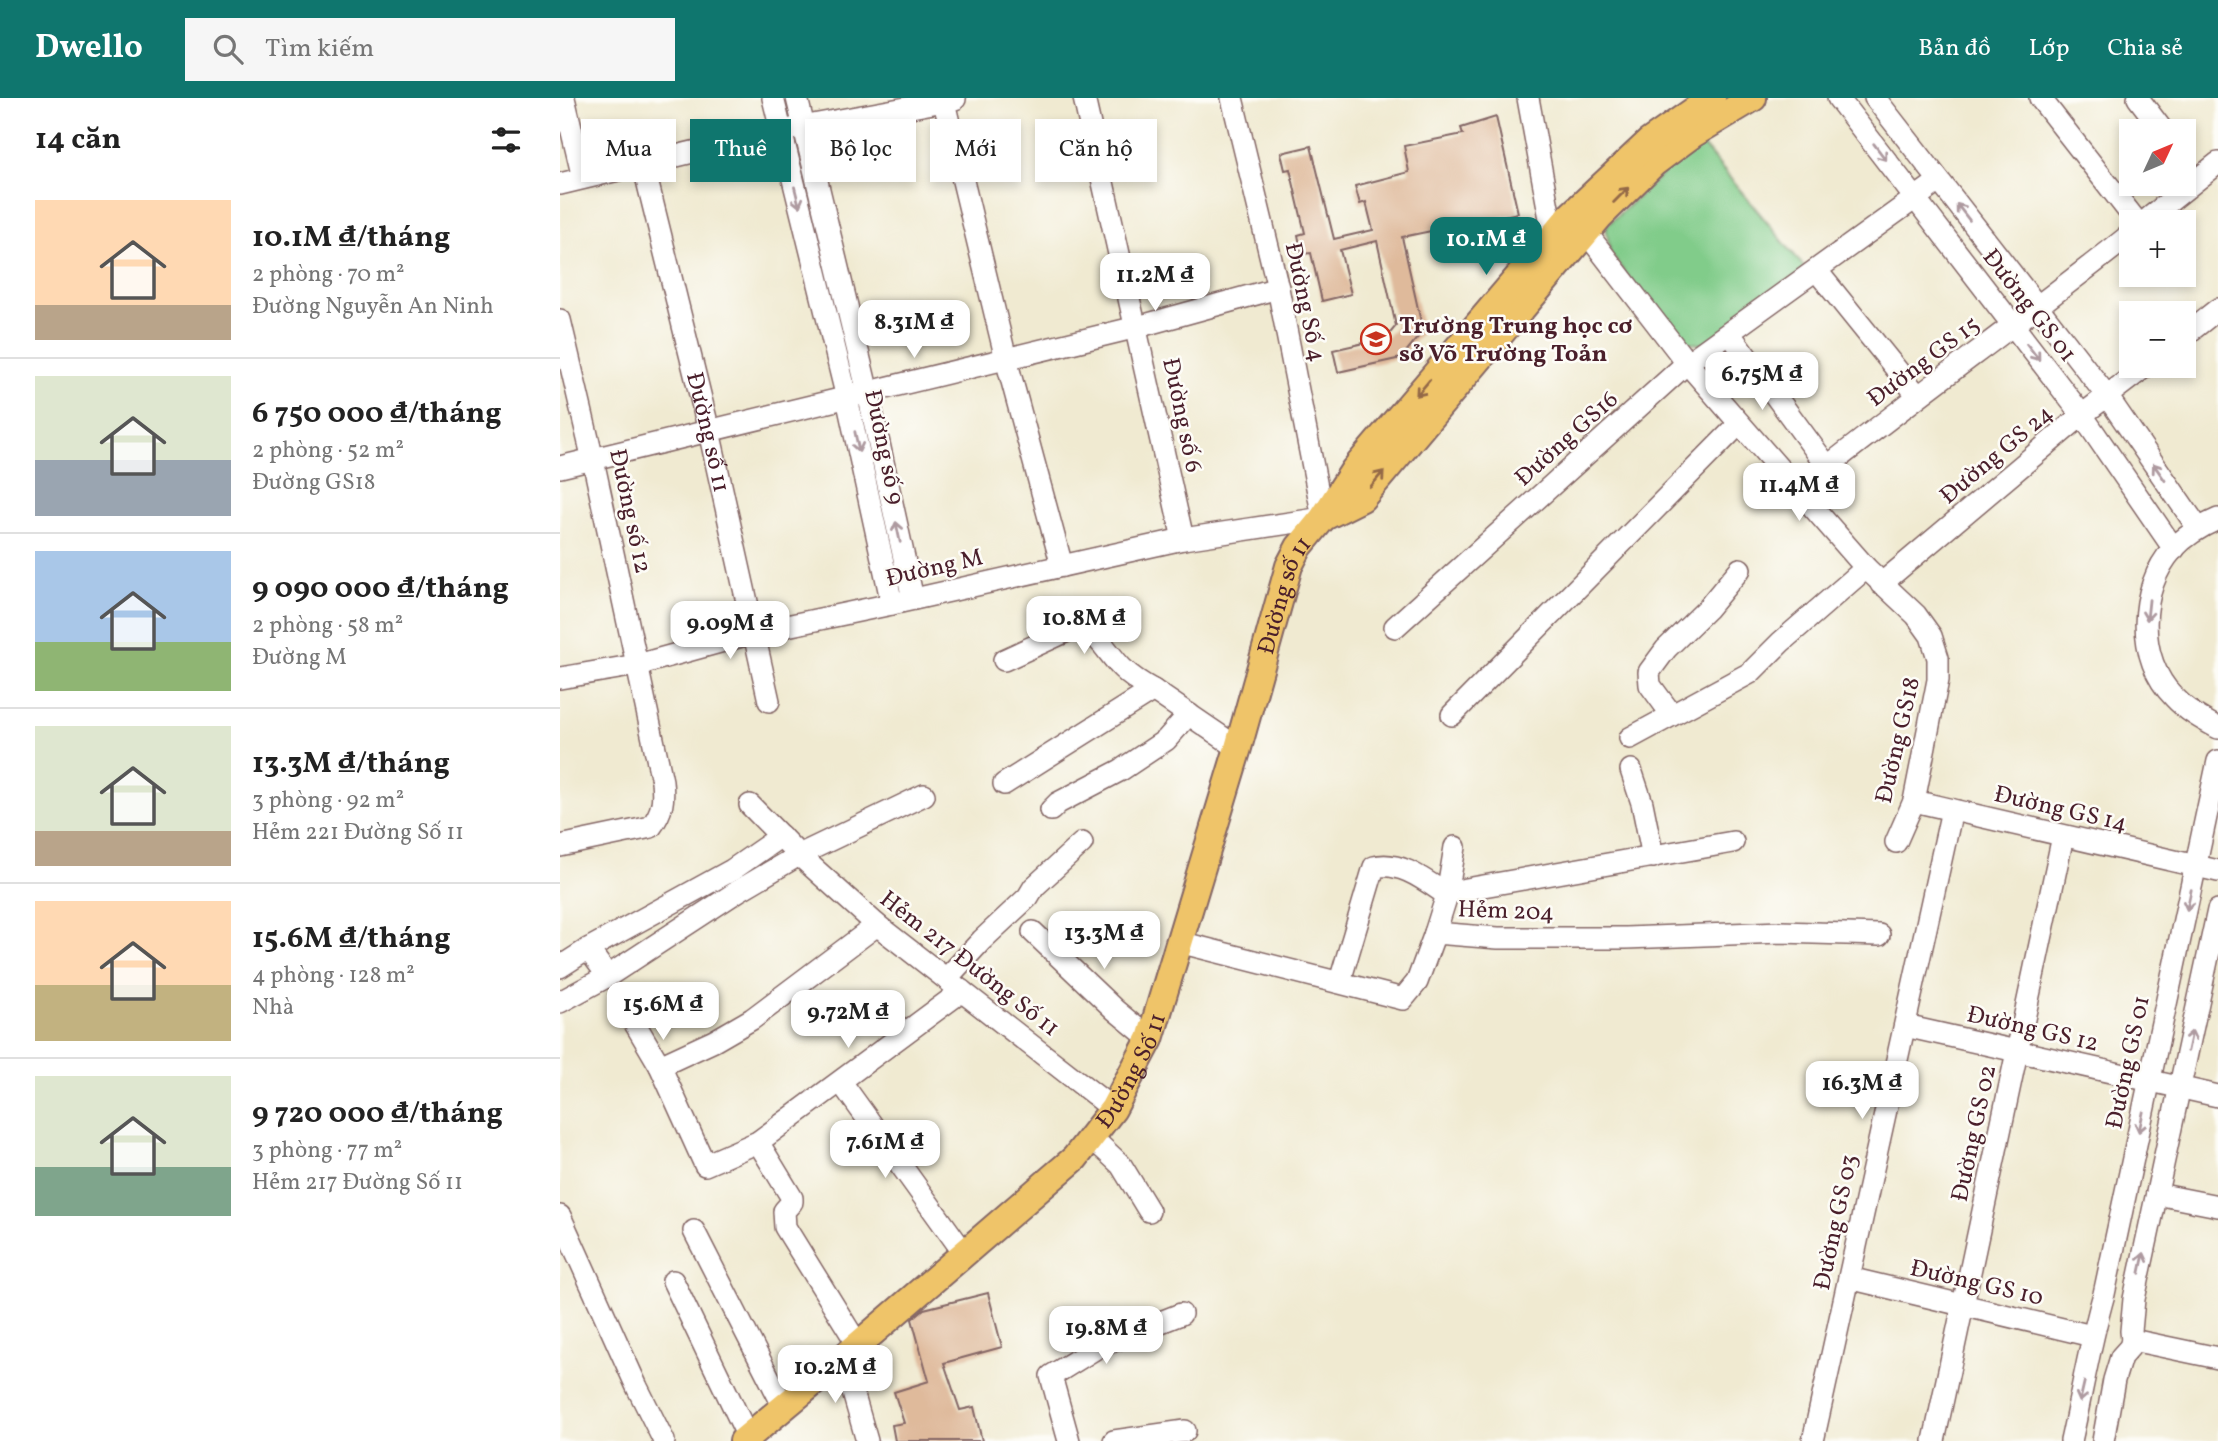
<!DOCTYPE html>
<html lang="vi">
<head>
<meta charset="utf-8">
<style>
  :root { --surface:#fff; --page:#f6f6f6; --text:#222; --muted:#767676; --line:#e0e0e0; --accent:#0f766e }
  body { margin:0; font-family:Vollkorn,serif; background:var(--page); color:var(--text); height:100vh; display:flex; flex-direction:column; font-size:26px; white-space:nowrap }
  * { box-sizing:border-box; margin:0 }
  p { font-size:23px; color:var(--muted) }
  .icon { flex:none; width:38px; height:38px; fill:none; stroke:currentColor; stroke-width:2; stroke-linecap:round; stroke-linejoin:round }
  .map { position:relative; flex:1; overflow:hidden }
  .sheet { display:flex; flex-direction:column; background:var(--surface); width:560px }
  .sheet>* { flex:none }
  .banner { position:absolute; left:21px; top:21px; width:665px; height:63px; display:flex; gap:14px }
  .needle { width:46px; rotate:46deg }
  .tools { position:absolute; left:1559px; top:21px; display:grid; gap:14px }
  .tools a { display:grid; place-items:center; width:77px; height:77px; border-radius:0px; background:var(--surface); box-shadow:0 4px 10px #0003; font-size:35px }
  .price { position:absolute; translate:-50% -60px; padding:0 16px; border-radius:14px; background:#fff; color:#222; font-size:23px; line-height:46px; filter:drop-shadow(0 2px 4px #0008) }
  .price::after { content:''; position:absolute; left:50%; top:42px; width:21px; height:16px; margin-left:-10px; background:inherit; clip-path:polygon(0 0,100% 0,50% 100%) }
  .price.current { background:var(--accent); color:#fff }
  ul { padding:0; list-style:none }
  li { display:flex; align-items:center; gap:21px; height:175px; padding:0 35px }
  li+li { border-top:2px solid var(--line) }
  li span { display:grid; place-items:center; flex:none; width:196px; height:140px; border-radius:0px; color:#555 }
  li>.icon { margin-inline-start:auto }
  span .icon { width:84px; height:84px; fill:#fffc; stroke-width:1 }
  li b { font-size:30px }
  h2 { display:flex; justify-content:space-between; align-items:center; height:84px; padding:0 35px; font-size:30px }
  .pill { padding:0 24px; border-radius:0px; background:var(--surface); box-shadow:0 4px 10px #0003; font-size:24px; line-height:63px }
  .pill.current { background:var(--accent); color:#fff }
  header { display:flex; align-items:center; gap:42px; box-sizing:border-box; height:98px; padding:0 35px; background:var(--accent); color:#fff }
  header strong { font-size:33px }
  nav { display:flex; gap:38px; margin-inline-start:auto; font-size:24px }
  .search { width:490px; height:63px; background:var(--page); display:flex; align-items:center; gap:18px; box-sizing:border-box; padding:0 24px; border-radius:0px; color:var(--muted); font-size:26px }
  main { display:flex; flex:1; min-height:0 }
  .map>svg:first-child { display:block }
  .green { fill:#81cc8a; stroke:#66765a; stroke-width:2 }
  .building { fill:#dfba9b }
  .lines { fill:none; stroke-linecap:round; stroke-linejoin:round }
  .minor-casing { stroke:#846665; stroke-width:24 }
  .major-casing { stroke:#846665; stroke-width:30 }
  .minor { stroke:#fff; stroke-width:21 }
  .major { stroke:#efc469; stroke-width:26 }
  .oneway { stroke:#ae9aa0 }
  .oneway2 { stroke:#946947 }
  .labels { text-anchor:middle; stroke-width:5; stroke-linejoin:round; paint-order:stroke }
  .street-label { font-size:24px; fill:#4a1f2b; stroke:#fdfcf7 }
  .poi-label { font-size:24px; font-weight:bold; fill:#4a1f2b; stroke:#fdfcf7; text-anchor:start }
</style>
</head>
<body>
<header>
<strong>Dwello</strong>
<div class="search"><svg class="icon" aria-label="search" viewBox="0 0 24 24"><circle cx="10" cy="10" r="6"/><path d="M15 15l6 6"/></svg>Tìm kiếm</div>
<nav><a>Bản đồ</a><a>Lớp</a><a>Chia sẻ</a></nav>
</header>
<main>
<section class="sheet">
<h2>14 căn<svg class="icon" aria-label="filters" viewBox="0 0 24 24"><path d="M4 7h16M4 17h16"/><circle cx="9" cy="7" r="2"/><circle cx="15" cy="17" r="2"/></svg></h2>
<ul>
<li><span style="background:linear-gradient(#ffd9b3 75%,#b9a48a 0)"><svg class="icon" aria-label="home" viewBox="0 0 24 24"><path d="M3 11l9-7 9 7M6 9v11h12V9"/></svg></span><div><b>10.1M ₫/tháng</b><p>2 phòng · 70 m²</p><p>Đường Nguyễn An Ninh</p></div></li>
<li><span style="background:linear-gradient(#dfe7d0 60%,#9aa5b1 0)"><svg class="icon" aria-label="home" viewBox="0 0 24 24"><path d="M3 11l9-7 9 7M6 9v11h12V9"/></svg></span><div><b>6 750 000 ₫/tháng</b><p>2 phòng · 52 m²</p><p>Đường GS18</p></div></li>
<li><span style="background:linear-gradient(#a9c7e8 65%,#8fb573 0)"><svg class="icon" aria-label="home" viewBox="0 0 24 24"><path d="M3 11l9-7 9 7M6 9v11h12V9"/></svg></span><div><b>9 090 000 ₫/tháng</b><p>2 phòng · 58 m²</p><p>Đường M</p></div></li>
<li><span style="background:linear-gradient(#dfe7d0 75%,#b9a48a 0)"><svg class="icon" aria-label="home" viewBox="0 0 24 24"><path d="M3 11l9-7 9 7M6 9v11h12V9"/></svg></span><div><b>13.3M ₫/tháng</b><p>3 phòng · 92 m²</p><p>Hẻm 221 Đường Số 11</p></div></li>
<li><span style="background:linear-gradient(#ffd9b3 60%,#c2b280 0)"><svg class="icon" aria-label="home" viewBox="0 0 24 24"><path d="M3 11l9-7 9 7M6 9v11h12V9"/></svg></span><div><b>15.6M ₫/tháng</b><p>4 phòng · 128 m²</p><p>Nhà</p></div></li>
<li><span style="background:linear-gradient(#dfe7d0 65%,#7fa58c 0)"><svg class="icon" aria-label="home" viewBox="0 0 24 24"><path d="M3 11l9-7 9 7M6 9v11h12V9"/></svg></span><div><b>9 720 000 ₫/tháng</b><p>3 phòng · 77 m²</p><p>Hẻm 217 Đường Số 11</p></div></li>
</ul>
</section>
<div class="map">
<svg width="1658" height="1343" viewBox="0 0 1658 1343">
  <rect width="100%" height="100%" fill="#fdfcf7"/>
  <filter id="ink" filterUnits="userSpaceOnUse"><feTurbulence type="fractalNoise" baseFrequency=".0143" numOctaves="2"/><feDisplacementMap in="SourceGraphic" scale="14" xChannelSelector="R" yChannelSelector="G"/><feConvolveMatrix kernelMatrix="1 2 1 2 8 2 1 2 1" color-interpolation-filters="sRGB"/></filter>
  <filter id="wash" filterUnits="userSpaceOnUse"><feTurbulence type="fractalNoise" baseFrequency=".00686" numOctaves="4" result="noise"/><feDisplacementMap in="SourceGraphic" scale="28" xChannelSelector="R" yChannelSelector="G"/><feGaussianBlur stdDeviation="1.57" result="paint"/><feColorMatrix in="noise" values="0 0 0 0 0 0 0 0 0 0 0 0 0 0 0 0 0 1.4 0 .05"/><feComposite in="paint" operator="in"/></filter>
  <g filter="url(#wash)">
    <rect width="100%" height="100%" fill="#f0ead1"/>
    <path class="green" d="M 1139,43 L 1246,171 L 1144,247 L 1116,242 L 1050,155 L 1046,128 Z"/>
    <g id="blocks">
      <path class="building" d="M 936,19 L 958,115 L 842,139 L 863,233 L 841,260 L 778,274 L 773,252 L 826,240 L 836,228 L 817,143 L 780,152 L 791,196 L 762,203 L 751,155 L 742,156 L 738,137 L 745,135 L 730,71 L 725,72 L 721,55 L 751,48 L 774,141 L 813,132 L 806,104 L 800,106 L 795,88 L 849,74 L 844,48 L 903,36 L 901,30 Z
        M 428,1195 L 442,1249 L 384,1265 L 400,1312 L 414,1309 L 422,1343 L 335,1343 L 332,1327 L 344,1325 L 334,1294 L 369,1283 L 352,1221 L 364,1211 Z"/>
    </g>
  </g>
  <g filter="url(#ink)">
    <use href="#blocks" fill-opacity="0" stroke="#846665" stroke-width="2"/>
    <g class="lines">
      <g class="minor-casing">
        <g id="minor">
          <path d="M 4,0 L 23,80"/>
          <path d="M 213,0 L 287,300 L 332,506"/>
          <path d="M 237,0 L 308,295 L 353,501"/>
          <path d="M 383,0 L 446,261 L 502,468"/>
          <path d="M 524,0 L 623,441"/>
          <path d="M 968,0 L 993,137"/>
          <path d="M 1278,0 L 1522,317 L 1614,451"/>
          <path d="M 1315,0 L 1547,298 L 1638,430"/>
          <path d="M 1480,0 L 1577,124"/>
          <path d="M 1578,0 L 1603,33"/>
          <path id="s1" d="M 83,66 L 149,333 L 209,603"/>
          <path d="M 0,86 L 220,33 L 395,1"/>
          <path d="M 1584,124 L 1658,65"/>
          <path d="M 1025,133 L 1127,265 L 1306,470 L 1356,517 L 1371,538 L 1378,560 L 1378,582 L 1354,703 L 1336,744"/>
          <path d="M 1257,173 L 1358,298"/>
          <path d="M 0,222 L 33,362 L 102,683 C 104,702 103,713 91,729 L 0,748"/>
          <path d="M 1170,236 L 1267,368"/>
          <path d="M 1624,238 L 1658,211"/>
          <path d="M 0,369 L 577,229 L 718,190"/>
          <path d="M 1238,392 C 1347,304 1462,223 1572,135"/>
          <path d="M 1658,421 C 1642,428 1626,437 1613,451 C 1578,490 1576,561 1614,599 C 1627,613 1641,621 1658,630"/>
          <path d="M 1321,486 L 1522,317 L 1586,268"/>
          <path d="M 835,529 L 1127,265 L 1379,83"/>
          <path d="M 444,562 L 518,528 C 537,533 548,556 562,570 C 571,579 582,586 593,592"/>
          <path d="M 0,580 L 77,567 L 193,535 L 332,506 L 623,441 L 763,420 L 718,190 L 672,0"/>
          <path d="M 892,617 L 1179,326"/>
          <path d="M 1112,617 L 1090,587 L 1089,574 L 1106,551 L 1147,511 L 1180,471"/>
          <path d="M 1070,640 L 1190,575 L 1221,544 L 1306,470"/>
          <path d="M 1071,672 L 1082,705 L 1093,759"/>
          <path d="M 444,686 L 593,592 L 678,650"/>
          <path d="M 1354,703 L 1658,773"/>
          <path d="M 190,707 L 239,757 L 317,827 L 553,1011"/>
          <path d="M 491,712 L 498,705 L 561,672 L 606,642 L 629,616"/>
          <path d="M 317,827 L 192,921 L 154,943 L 100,968 L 145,1067 L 198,1044 L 402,893"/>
          <path d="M 473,834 L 555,912 L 590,941"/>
          <path d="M 875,835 L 887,797 L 895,793 L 1173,744"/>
          <path d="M 619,844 L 843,901 L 857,884 L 875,835 L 938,840 L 1066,840 L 1221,834 L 1319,837"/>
          <path d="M 28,851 L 48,878 L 178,793 L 239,757 L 364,697"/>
          <path d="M 0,869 L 28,851 L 172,772 L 221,738"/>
          <path d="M 387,880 L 422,842 L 468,799 L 474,789 L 522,745"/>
          <path d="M 780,883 L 814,769 C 840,762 866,783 887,797 L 895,749"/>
          <path d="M 0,904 L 48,878"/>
          <path d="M 64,907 L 100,968"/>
          <path d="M 1345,928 L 1658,998"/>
          <path d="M 281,984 L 404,1155"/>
          <path d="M 532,1040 L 561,1067 L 589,1113"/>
          <path d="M 198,1044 L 232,1100 L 232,1104 L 224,1113 L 225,1129 L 298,1247"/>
          <path d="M 1597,1096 L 1658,1108"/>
          <path d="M 0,1118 L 77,1289 L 104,1343"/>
          <path d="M 134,1133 L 224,1309"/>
          <path d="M 1289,1180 L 1532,1238"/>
          <path d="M 113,1183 L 188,1339"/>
          <path d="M 1572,1242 L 1658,1260"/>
          <path d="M 283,1260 L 307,1343"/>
          <path d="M 509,1343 L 491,1278 L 538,1249 L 621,1216"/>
          <path d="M 554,1343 L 625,1333"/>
          <path d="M 1253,1343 L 1392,712"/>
          <path d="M 1374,1343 L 1503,738"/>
          <path d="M 1511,1343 C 1522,1294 1530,1244 1544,1196 L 1658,663"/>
          <path d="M 1543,1343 L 1554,1282 L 1561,1259 L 1570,1249 L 1572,1242 L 1571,1233 L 1574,1201 L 1658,812"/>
        </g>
      </g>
      <g class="major-casing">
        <g id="major">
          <path d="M 764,419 L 802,400 L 1039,119 L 1094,65 L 1133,36 L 1193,0"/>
          <path id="s2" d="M 183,1343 L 283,1260 L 515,1060 L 553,1011 L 590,941 L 678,650 L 729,468 L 739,449 L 763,420 L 794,372 L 1010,118 L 1089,44 L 1152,0"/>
        </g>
      </g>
      <use href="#minor" class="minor"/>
      <use href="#major" class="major"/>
    </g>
    <defs><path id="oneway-shaft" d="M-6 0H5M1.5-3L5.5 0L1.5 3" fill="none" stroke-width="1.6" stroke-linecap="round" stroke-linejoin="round" transform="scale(1.75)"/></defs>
    <g class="oneway">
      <use href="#oneway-shaft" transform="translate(1320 54) rotate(53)"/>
      <use href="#oneway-shaft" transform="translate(237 99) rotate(76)"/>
      <use href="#oneway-shaft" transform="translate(1403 114) rotate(-128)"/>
      <use href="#oneway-shaft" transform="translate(1473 254) rotate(52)"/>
      <use href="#oneway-shaft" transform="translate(297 344) rotate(78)"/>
      <use href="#oneway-shaft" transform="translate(1599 374) rotate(-125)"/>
      <use href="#oneway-shaft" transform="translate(338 434) rotate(-102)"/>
      <use href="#oneway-shaft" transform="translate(1588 512) rotate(96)"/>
      <use href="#oneway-shaft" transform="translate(1629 802) rotate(102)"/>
      <use href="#oneway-shaft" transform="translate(1630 943) rotate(-78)"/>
      <use href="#oneway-shaft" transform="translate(1581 1024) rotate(102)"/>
      <use href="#oneway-shaft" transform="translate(1582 1165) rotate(-78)"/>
      <use href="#oneway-shaft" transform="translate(1522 1294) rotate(103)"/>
    </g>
    <g class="oneway2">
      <use href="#oneway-shaft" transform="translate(1061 97) rotate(-45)"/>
      <use href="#oneway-shaft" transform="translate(863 290) rotate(130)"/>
      <use href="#oneway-shaft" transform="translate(817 381) rotate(-50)"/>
    </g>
  </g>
  <defs>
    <g id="school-ring" transform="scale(1.575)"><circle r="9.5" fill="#fdfcf7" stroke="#c8321e" stroke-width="1.5"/><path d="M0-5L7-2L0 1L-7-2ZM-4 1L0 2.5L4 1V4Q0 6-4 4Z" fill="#c8321e"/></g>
  </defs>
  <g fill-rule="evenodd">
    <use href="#school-ring" x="816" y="241"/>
  </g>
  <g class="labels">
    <g class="street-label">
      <text transform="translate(746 204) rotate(78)" y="8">Đường Số 4</text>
      <text transform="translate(1470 207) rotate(52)" y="8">Đường GS 01</text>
      <text transform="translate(1363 263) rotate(-37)" y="8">Đường GS 15</text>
      <text transform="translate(623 317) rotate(78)" y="8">Đường số 6</text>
      <text dy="8" stroke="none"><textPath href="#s1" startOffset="276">Đường số 11</textPath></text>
      <text transform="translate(1006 340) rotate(-42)" y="8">Đường GS16</text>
      <text transform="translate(325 349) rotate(78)" y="8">Đường số 9</text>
      <text transform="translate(1436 356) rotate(-40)" y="8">Đường GS 24</text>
      <text transform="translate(71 413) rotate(78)" y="8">Đường số 12</text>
      <text transform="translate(374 469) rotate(-13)" y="8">Đường M</text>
      <text dy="8" stroke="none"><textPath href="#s2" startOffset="1041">Đường số 11</textPath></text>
      <text transform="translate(1337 642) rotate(-77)" y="8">Đường GS18</text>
      <text transform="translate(1501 710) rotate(13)" y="8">Đường GS 14</text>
      <text transform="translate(946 812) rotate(2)" y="8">Hẻm 204</text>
      <text transform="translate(410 865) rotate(38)" y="8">Hẻm 217 Đường Số 11</text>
      <text transform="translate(1473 930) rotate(13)" y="8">Đường GS 12</text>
      <text transform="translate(1567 964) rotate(-78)" y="8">Đường GS 01</text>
      <text dy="8" stroke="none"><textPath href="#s2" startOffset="541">Đường Số 11</textPath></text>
      <text transform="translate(1413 1035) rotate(-78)" y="8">Đường GS 02</text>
      <text transform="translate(1275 1124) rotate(-78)" y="8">Đường GS 03</text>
      <text transform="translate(1417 1184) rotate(13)" y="8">Đường GS 10</text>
    </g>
    <g class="poi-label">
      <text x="839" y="235">Trường Trung học cơ<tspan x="839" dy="28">sở Võ Trường Toản</tspan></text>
    </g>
  </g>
</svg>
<div class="tools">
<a><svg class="needle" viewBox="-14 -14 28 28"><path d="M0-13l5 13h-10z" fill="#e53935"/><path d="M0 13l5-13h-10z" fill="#767676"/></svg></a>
<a>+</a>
<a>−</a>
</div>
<b class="price current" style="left:926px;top:179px">10.1M ₫</b>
<b class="price" style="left:595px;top:215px">11.2M ₫</b>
<b class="price" style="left:354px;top:262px">8.31M ₫</b>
<b class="price" style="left:1202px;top:314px">6.75M ₫</b>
<b class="price" style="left:1239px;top:425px">11.4M ₫</b>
<b class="price" style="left:524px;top:558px">10.8M ₫</b>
<b class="price" style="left:170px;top:563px">9.09M ₫</b>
<b class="price" style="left:544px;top:873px">13.3M ₫</b>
<b class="price" style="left:103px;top:944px">15.6M ₫</b>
<b class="price" style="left:288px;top:952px">9.72M ₫</b>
<b class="price" style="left:1302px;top:1023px">16.3M ₫</b>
<b class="price" style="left:325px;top:1082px">7.61M ₫</b>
<b class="price" style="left:546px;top:1268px">19.8M ₫</b>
<b class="price" style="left:275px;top:1307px">10.2M ₫</b>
<div class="banner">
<a class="pill">Mua</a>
<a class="pill current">Thuê</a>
<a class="pill">Bộ lọc</a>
<a class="pill">Mới</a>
<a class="pill">Căn hộ</a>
</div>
</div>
</main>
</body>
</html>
